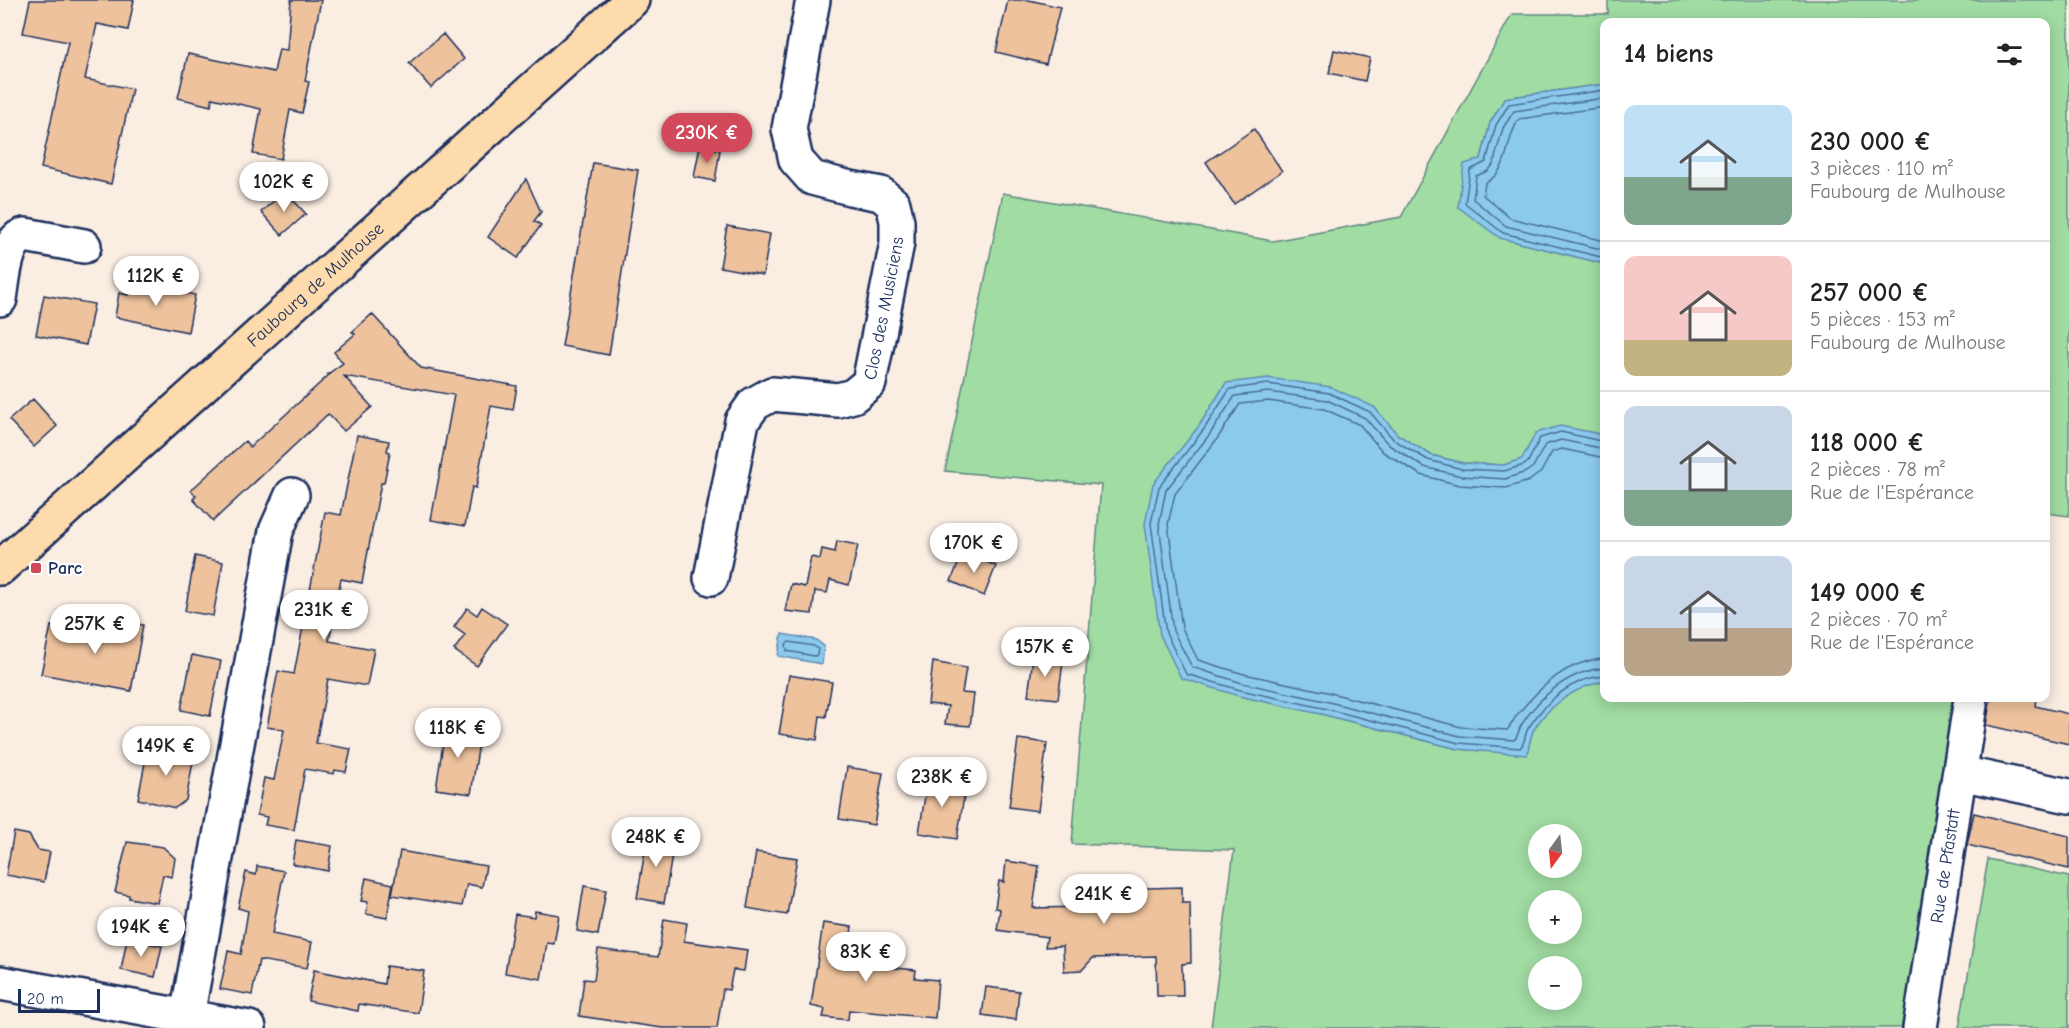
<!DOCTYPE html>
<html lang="fr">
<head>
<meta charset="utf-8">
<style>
  :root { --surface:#fff; --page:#f6f6f6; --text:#222; --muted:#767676; --line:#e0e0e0; --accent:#d1495b }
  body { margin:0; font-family:"Comic Neue",sans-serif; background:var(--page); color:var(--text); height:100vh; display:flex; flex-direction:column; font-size:22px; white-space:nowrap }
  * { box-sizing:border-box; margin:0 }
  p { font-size:20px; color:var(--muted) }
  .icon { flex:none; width:33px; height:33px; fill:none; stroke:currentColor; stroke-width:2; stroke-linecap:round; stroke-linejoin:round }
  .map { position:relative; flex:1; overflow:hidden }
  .details { position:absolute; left:1600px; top:18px; width:450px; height:684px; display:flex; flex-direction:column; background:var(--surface); border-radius:12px; box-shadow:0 3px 15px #0003 }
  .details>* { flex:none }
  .needle { width:39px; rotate:195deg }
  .tools { position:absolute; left:1528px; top:824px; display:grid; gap:12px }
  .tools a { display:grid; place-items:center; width:54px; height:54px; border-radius:50%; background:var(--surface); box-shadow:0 3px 15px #0003; font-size:30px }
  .scale { position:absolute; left:18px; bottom:15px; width:82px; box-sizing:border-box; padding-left:6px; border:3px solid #1b2f5e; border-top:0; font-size:16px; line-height:21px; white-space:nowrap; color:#1b2f5e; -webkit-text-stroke:4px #fff; paint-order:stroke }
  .price { position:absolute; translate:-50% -51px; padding:0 14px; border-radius:21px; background:#fff; color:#222; font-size:20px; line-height:39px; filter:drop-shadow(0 2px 3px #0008) }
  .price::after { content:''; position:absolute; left:50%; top:36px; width:18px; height:14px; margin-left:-9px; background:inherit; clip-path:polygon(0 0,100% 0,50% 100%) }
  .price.on { background:var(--accent); color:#fff }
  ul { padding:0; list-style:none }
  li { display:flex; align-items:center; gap:18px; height:150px; padding:0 24px }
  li+li { border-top:2px solid var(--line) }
  li span { display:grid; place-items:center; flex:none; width:168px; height:120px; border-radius:12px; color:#555 }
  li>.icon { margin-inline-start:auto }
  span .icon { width:72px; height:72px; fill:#fffc; stroke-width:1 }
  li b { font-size:26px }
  h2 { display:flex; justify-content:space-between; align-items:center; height:72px; padding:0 24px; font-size:26px }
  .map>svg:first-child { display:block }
  .green { fill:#a1dca3; stroke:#5e8680; stroke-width:1.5; fill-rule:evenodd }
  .water { fill:#8ccaed; stroke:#5f8cb4; stroke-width:1.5 }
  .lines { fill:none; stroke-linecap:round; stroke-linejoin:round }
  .shore { stroke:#486d97; stroke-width:1.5 }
  .building { fill:#edc29d; stroke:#1b2f5e; stroke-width:1.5 }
  .minor-casing { stroke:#1b2f5e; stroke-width:38 }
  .major-casing { stroke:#1b2f5e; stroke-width:38 }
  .minor { stroke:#fff; stroke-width:33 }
  .major { stroke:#fedbac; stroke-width:33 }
  .poi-dot { fill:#d1495b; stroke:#fff; stroke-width:2 }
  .labels { text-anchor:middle; stroke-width:4.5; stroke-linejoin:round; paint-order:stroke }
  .street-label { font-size:18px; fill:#1b2f5e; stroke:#fff }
  .poi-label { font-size:18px; font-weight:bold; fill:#1b2f5e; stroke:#fff; text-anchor:start }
</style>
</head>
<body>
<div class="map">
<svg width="2069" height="1028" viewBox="0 0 2069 1028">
  <rect width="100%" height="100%" fill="#faede2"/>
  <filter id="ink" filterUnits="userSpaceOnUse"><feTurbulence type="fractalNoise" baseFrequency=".0167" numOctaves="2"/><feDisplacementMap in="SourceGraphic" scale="12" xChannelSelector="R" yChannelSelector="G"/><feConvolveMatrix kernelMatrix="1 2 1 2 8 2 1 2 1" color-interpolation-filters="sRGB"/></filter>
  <g filter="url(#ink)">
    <path class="green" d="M 1608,0 L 2069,0 L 2069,516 L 2046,513 L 2046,22 L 1605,22 L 1605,84 L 1505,98 L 1490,123 L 1481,159 L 1500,238 L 1605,264 L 1605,437 L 1595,433 L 1536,433 L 1522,459 L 1504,465 L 1463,463 L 1431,455 L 1398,435 L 1374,407 L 1226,383 L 1199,426 L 1239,696 L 1321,714 L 1458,749 L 1527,754 C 1529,747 1530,738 1533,731 C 1546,706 1578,685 1605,681 L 1605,698 L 1960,698 L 1903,1028 L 1211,1028 L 1234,850 L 1072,844 L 1101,485 L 945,471 L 1003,193 L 1273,241 L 1401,217 L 1512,14 L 1608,14 ZM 1539,834 L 1572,834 L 1572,867 L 1539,867 ZM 1539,900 L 1572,900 L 1572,933 L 1539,933 ZM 1539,966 L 1572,966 L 1572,999 L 1539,999 Z
      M 1988,859 L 2069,877 L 2069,1028 L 1959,1028 Z"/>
    <path class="water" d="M 1605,84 L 1605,264 L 1500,238 L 1458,207 L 1464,164 L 1481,159 L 1490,123 L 1505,98 Z
      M 1268,378 L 1331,387 L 1374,407 L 1398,435 L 1431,455 L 1463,463 L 1504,465 L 1522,459 L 1536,433 L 1560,426 L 1595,433 L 1605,437 L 1605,681 C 1578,685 1546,707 1533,731 C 1530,738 1529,747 1527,755 L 1458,749 L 1321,714 L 1239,696 L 1181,678 L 1160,635 L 1145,524 L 1153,484 L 1199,426 L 1226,383 Z
      M 782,634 L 816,640 L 824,646 L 822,664 L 778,656 Z"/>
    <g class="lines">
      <path class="shore" d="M 1605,90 L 1509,104 L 1496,125 L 1486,162 L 1470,170 L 1465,203 L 1503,233 L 1605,258
        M 1605,98 L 1514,111 L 1503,128 L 1493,165 L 1488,171 L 1476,176 L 1473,199 L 1506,226 L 1605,250
        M 1605,107 L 1519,119 C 1504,141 1511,170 1485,183 L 1483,195 L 1510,218 L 1605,241
        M 1605,442 L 1561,432 L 1540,438 L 1528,462 L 1524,465 L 1504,471 L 1462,469 L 1428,460 L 1394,440 L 1370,412 L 1329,393 L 1268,384 L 1230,389 L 1204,429 L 1159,487 L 1151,523 L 1166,633 L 1186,674 L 1240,690 L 1323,708 L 1459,743 L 1520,748 C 1526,742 1524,734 1529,727 C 1546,701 1573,677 1605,676
        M 1605,449 L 1561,440 L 1545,445 L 1533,467 L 1526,472 L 1505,479 L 1461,476 L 1424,467 L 1389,445 L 1365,418 L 1327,400 L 1268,392 L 1235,396 L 1210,434 L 1166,490 L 1159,524 L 1173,631 L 1192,667 L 1242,683 L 1325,701 L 1460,736 L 1514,740 C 1519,736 1518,729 1522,724 C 1540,695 1571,670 1605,668
        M 1605,458 L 1562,449 L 1552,452 L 1541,472 L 1529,481 L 1506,488 L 1459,485 L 1421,475 L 1383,452 L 1360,425 L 1324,409 L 1268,401 L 1240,404 L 1217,439 L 1175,494 L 1168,524 L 1182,628 L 1198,660 L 1244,674 L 1327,692 L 1461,727 L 1507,730 C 1511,726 1513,720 1517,715 C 1540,687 1567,660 1605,659
        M 789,642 L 814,646 L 818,649 L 817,655 L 814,656 L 787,651 L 786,644 Z"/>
    </g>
    <path class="building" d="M 30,0 L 134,0 L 128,30 L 97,24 L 85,79 L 132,89 L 111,184 L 41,168 L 68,42 L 23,33 Z
      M 291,0 L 321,0 L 305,81 L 309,82 L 302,113 L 290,110 L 281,159 L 253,154 L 261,109 L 212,98 L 211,106 L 178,98 L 188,54 L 274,72 L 279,49 L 287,50 Z
      M 1008,0 L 1029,0 L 1060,7 L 1046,64 L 996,52 Z
      M 443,34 L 464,59 L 431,88 L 409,63 Z
      M 1334,50 L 1370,58 L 1365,81 L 1329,73 Z
      M 1254,129 L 1282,171 L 1234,204 L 1206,162 Z
      M 700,146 L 720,150 L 715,181 L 694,177 Z
      M 593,163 L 638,170 L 609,355 L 562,346 Z
      M 526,179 L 541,212 L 534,221 L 541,225 L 518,258 L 488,237 Z
      M 285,191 L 306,214 L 282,235 L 261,212 Z
      M 727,226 L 770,234 L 763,275 L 720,267 Z
      M 131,282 L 195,295 L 188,332 L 115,317 L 119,293 L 128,295 Z
      M 44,295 L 94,304 L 86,345 L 36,335 Z
      M 372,314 L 421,368 L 517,386 L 513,410 L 491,406 L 476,488 L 472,487 L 465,526 L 431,520 L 454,395 L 344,376 L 372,407 L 344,431 L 328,414 L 213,521 L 193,499 L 196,496 L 191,490 L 245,441 L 250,447 L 330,374 L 328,374 L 343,363 L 334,352 L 355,334 L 352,332 Z
      M 33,399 L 57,426 L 34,447 L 9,420 Z
      M 357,435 L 389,441 L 387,451 L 390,452 L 384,483 L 381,483 L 362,583 L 341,579 L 329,641 L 374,649 L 367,686 L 328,679 L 316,743 L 351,749 L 346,772 L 335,770 L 334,774 L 305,769 L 294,830 L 265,825 L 267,817 L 257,815 L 264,778 L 274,780 L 284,730 L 267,727 L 278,671 L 294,674 L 325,512 L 341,515 Z
      M 837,541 L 858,545 L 849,585 L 830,580 L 827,593 L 815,591 L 812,614 L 785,611 L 791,584 L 805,587 L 811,557 L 820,559 L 822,549 L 835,552 Z
      M 963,552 L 996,566 L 984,596 L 951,581 Z
      M 195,556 L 223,562 L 213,616 L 185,611 Z
      M 482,607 L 507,624 L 477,666 L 454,650 L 465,635 L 454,627 L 467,608 L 477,615 Z
      M 111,618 L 143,625 L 131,691 L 41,674 L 51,626 L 107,637 Z
      M 192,655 L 221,661 L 210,716 L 181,710 Z
      M 1033,657 L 1063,662 L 1058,699 L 1028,696 Z
      M 933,662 L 966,668 L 962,693 L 974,694 L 970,726 L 945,724 L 948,706 L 928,704 Z
      M 789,675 L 832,682 L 826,717 L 820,716 L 817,740 L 779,734 Z
      M 1991,698 L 2036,698 L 2035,706 L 2069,714 L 2069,744 L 1986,725 Z
      M 446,724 L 481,730 L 471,794 L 436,789 Z
      M 1018,739 L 1047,743 L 1038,811 L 1009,807 Z
      M 148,747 L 157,749 L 158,747 L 181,751 L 193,762 L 186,800 L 175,808 L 138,799 Z
      M 847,767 L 883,773 L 874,825 L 839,819 Z
      M 928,778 L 966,784 L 957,839 L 919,833 Z
      M 1974,813 L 2069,836 L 2069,869 L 1967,845 Z
      M 14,832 L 29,835 L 38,850 L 50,852 L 44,882 L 6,875 Z
      M 648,833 L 675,837 L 664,903 L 637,898 Z
      M 296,840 L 332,846 L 328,871 L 292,864 Z
      M 127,842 L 163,847 L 175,858 L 172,877 L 163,875 L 157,903 L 129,898 L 129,895 L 115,892 Z
      M 400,851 L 486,866 L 482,887 L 467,884 L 462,906 L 392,895 Z
      M 756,852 L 797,858 L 787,915 L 747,908 Z
      M 1006,861 L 1039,866 L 1033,908 L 1089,907 L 1089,886 L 1114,885 L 1114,889 L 1182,887 L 1182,903 L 1190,903 L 1191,963 L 1182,964 L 1183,996 L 1157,996 L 1156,956 L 1093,958 L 1082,970 L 1064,971 L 1063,946 L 1045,947 L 1047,937 L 997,930 L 1000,909 L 995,908 L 999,881 L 1004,882 Z
      M 257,866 L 284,871 L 272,934 L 312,942 L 307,968 L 259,960 L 252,995 L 220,989 L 228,951 L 241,954 L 248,911 L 238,908 L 246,872 L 256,875 Z
      M 366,878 L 393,884 L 387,918 L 366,914 L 368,902 L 361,901 Z
      M 584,886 L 606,890 L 598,935 L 577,931 Z
      M 535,911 L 559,915 L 554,944 L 547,943 L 541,979 L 505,973 L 515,914 L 534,917 Z
      M 664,919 L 687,923 L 684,941 L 747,950 L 744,971 L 733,970 L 729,990 L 723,989 L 717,1028 L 662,1028 L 579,1016 L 584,979 L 594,980 L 598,949 L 658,957 Z
      M 823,923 L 852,927 L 847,961 L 857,962 L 857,964 L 916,970 L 915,978 L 938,980 L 935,1018 L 849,1010 L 848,1020 L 823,1017 L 825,1009 L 811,1006 Z
      M 127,939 L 162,946 L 155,977 L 121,970 Z
      M 386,966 L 424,971 L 418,1013 L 359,1004 L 358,1011 L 308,1001 L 314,970 L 384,984 Z
      M 986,987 L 1019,991 L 1016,1020 L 982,1015 Z"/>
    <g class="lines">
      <g class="minor-casing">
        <g id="minor">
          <path d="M 0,299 C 3,281 5,239 25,235 L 84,246"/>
          <path id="s1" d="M 711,578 L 742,421 L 754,404 L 772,394 L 838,400 L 853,396 L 869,383 L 897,243 L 897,221 L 893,204 L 881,194 L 850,188 L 812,178 L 796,160 L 789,129 L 813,0"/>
          <path d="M 1960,773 L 2069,796"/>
          <path d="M 0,983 L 249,1028"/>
          <path d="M 191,1028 L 187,1016 L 276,531 L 292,495"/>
          <path id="s2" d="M 1920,1028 L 1970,705"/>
        </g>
      </g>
      <g class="major-casing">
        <g id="major">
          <path id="s3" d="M 0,568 L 632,0"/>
        </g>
      </g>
      <use href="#minor" class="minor"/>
      <use href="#major" class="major"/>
    </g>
  </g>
  <rect class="poi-dot" x="30" y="562" width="12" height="12" rx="3"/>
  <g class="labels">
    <g class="street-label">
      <text dy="6" stroke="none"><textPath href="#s3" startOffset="424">Faubourg de Mulhouse</textPath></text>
      <text dy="6" stroke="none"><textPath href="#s1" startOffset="380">Clos des Musiciens</textPath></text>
      <text dy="6" stroke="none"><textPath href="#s2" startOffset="164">Rue de Pfastatt</textPath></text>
    </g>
    <g class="poi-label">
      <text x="48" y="574">Parc</text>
    </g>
  </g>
</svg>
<div class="tools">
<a><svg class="needle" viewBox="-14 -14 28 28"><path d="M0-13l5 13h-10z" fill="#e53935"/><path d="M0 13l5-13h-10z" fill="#767676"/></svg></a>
<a>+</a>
<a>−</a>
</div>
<div class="scale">20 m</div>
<b class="price on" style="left:707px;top:164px">230K €</b>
<b class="price" style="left:284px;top:213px">102K €</b>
<b class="price" style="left:156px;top:307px">112K €</b>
<b class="price" style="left:974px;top:574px">170K €</b>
<b class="price" style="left:324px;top:641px">231K €</b>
<b class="price" style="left:95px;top:655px">257K €</b>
<b class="price" style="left:1045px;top:678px">157K €</b>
<b class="price" style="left:458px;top:759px">118K €</b>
<b class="price" style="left:166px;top:777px">149K €</b>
<b class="price" style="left:942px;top:808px">238K €</b>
<b class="price" style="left:656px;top:868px">248K €</b>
<b class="price" style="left:1104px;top:925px">241K €</b>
<b class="price" style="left:141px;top:958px">194K €</b>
<b class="price" style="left:866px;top:983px">83K €</b>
<section class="details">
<h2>14 biens<svg class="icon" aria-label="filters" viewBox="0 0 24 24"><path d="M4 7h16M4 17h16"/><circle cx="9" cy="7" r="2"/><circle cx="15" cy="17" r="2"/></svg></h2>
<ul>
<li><span style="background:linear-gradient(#bfe0f5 60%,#7fa58c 0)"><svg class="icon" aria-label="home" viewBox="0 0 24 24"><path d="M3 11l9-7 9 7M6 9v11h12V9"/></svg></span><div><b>230 000 €</b><p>3 pièces · 110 m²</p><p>Faubourg de Mulhouse</p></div></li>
<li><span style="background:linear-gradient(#f6c9c9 70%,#c2b280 0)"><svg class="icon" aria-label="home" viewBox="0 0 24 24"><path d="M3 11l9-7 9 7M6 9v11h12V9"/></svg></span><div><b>257 000 €</b><p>5 pièces · 153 m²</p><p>Faubourg de Mulhouse</p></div></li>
<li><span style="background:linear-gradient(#c9d6e8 70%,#7fa58c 0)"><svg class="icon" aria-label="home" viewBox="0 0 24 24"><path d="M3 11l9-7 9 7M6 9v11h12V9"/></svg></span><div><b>118 000 €</b><p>2 pièces · 78 m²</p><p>Rue de l'Espérance</p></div></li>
<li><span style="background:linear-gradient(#c9d6e8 60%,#b9a48a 0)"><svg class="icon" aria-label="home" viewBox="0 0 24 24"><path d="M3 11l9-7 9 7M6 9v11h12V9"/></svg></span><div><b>149 000 €</b><p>2 pièces · 70 m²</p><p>Rue de l'Espérance</p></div></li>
</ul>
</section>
</div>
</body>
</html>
